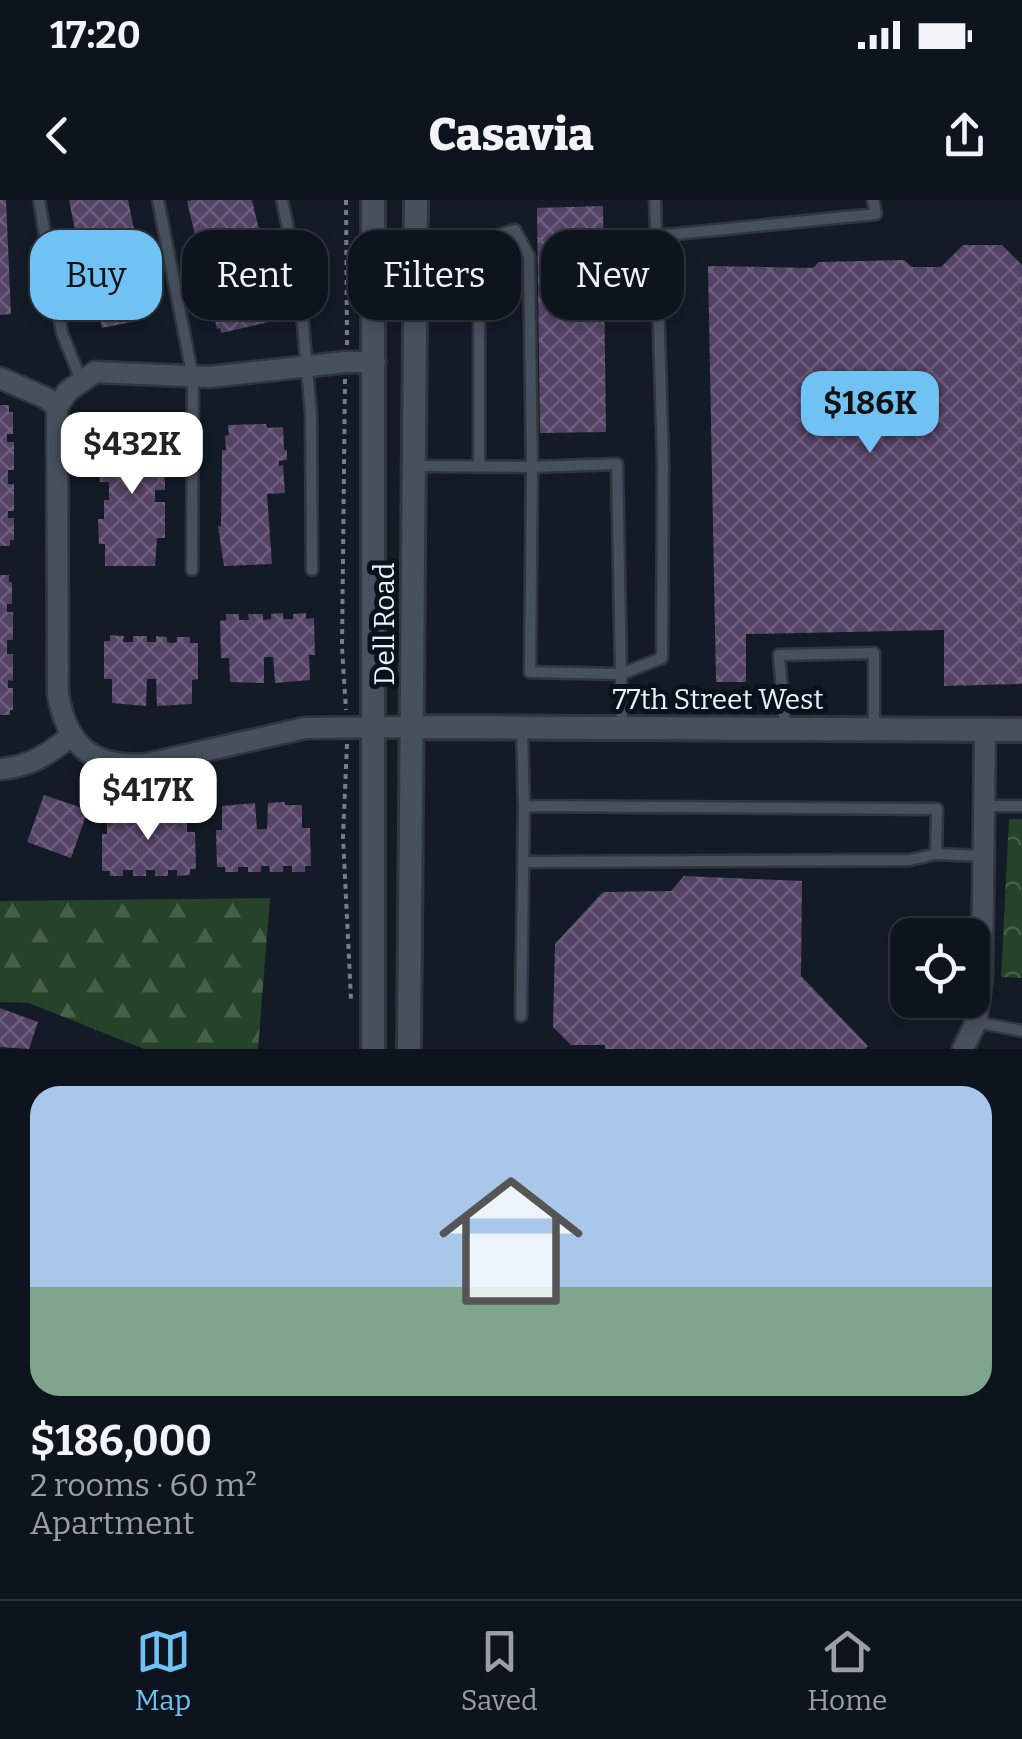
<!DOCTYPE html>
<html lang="en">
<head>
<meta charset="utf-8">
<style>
  :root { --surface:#0e141d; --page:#171d26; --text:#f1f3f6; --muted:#9b9ea4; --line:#2e333b; --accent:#70c1f4 }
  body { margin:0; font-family:Bitter,serif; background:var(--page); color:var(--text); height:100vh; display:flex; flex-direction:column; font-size:38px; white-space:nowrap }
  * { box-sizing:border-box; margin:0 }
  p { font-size:32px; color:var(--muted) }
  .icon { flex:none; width:55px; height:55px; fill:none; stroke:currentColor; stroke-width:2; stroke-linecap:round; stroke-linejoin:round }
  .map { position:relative; height:849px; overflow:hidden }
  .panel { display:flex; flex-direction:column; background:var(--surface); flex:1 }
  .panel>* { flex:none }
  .hud { position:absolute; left:30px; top:30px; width:962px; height:90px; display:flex; gap:20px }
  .tools { position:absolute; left:890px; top:718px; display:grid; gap:20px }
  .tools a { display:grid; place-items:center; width:100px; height:100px; border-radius:20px; background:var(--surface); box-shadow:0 5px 15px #0003,0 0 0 2px var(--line); font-size:50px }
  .price { position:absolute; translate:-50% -85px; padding:0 22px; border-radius:20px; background:#fff; color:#222; font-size:32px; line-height:65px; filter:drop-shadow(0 2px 5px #0008) }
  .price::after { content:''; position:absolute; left:50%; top:60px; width:30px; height:22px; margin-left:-15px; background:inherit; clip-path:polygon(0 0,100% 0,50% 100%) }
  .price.active { background:var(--accent); color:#111 }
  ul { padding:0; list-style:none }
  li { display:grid; align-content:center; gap:20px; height:530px; padding:0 30px }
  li+li { border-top:2px solid var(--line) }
  li span { display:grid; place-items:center; height:310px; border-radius:30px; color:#555 }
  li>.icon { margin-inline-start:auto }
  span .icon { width:180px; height:180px; fill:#fffc; stroke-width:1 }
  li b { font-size:42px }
  .tag { padding:0 35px; border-radius:30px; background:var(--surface); box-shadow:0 5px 15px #0003,0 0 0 2px var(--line); font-size:35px; line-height:90px }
  .tag.active { background:var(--accent); color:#111 }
  .status { display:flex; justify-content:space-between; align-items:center; height:70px; padding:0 50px; background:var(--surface); direction:ltr }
  .status svg { height:28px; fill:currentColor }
  header { display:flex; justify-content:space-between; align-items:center; height:130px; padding:0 30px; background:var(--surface); font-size:45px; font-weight:800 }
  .tab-bar { display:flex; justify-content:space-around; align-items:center; height:140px; border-top:2px solid var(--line); background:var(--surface); font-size:28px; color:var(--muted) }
  .tab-bar a { display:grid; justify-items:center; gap:5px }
  .tab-bar .active { color:var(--accent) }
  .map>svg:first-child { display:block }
  .forest { fill:url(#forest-firs) }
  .park { fill:url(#park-crowns) }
  .building { fill:url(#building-cross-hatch) }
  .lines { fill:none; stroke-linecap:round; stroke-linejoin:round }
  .service-casing { stroke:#31353e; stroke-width:15 }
  .minor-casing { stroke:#31353e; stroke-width:25 }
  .tertiary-casing { stroke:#31353e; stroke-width:28 }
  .path { stroke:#767d87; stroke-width:4; stroke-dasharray:5 5; stroke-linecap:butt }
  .service { stroke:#47515e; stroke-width:10 }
  .minor { stroke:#47515e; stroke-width:20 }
  .tertiary { stroke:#47515e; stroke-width:22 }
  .labels { text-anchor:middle; stroke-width:10; stroke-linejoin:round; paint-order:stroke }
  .street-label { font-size:28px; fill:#ecf2fa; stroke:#0a121d }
</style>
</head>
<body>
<div class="status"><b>17:20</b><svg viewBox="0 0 49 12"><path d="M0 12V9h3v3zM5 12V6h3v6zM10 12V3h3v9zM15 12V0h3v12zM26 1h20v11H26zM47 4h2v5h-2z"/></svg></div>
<header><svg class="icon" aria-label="back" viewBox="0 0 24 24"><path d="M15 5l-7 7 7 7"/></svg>Casavia<svg class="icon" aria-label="share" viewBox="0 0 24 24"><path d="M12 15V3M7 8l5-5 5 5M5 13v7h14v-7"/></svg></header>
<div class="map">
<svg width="1022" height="849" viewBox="0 0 1022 849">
  <defs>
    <pattern id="forest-firs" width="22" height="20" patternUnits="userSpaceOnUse" patternTransform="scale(2.5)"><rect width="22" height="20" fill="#26432a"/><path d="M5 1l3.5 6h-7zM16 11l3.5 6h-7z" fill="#465f4a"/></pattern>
    <pattern id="park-crowns" width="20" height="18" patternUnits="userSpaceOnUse" patternTransform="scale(2.5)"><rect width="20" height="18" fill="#26432a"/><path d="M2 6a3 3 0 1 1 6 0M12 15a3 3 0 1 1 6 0" fill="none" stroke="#465f4a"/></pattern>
    <pattern id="building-cross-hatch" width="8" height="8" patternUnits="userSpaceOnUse" patternTransform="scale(2.5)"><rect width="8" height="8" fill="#544365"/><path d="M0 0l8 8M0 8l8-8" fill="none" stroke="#6d5f7c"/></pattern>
  </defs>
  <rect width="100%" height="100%" fill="#131b27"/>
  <path class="forest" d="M 270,698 L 258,849 L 144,849 L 29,803 L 0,802 L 0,701 Z"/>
  <path class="park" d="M 1009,619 L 1022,619 L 1022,778 L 1001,777 Z"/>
  <path class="building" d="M 0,0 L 6,0 L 11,114 L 0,115 Z
    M 69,0 L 128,0 L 151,111 L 145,113 L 146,119 L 102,128 L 100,118 L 93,119 Z
    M 192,0 L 252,0 L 274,94 L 267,96 L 271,116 L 268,117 L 269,122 L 221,133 L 220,128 L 217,129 L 187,1 Z
    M 603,6 L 606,232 L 540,233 L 537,8 Z
    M 963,45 L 1002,45 L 1022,65 L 1022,484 L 944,486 L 944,430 L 746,434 L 746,482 L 716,482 L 708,66 L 813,68 L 819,62 L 904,60 L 912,67 L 941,67 Z
    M 0,205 L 9,205 L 9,212 L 13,212 L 13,234 L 7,234 L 7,242 L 14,242 L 14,270 L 8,270 L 8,284 L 14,284 L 14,311 L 8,311 L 8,318 L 14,318 L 14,340 L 10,340 L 10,346 L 0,346 Z
    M 116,224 L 155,224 L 155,232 L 161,232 L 161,250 L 153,250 L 153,263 L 165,263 L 165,290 L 155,290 L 155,302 L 165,302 L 165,338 L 157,338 L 155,366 L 105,366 L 105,344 L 99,344 L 98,319 L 104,319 L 104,300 L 109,300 L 109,282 L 100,282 L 99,256 L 108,256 L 107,233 L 117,233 Z
    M 266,224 L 267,228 L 283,227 L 284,250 L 287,250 L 287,260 L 279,261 L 279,266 L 283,265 L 285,293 L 267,294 L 272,364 L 224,366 L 218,326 L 221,326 L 222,250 L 226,250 L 225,236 L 229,235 L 228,225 Z
    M 0,375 L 9,375 L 9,382 L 12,382 L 12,404 L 7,404 L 7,412 L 13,412 L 13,440 L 7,440 L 7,454 L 13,454 L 13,481 L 8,480 L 8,488 L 13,488 L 13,510 L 10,510 L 10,515 L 0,515 Z
    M 283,413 L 283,419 L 293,419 L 293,414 L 306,413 L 306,419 L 314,418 L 315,455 L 309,455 L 310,480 L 275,483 L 273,457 L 264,457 L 264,483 L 230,482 L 229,458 L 221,458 L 220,421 L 226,420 L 226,414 L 239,414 L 239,420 L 249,420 L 248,414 L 263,414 L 263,420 L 271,419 L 271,414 Z
    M 110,435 L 124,436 L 123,442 L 133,442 L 133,436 L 147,436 L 147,442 L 156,442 L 156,436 L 167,437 L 167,442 L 172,443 L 177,442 L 177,437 L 190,437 L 190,443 L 198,443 L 198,479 L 192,480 L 192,504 L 157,506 L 156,479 L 147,479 L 146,506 L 112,503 L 112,479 L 104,479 L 104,441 L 110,441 Z
    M 44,595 L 88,610 L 71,658 L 27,642 Z
    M 285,602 L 285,605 L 302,605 L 302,628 L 310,628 L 311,666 L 305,666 L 305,672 L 292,672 L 292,666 L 283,666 L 283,672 L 270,672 L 269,666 L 261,666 L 261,672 L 248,672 L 248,667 L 238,667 L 238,672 L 225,672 L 225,667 L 217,667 L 216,630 L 222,630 L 222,606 L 255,603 L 257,629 L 267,629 L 268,603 Z
    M 153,606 L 187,608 L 187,632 L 195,632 L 196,669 L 190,669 L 190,675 L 177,676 L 177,670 L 168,670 L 168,676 L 155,676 L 155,670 L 146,670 L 146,676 L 133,676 L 133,670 L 123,670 L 123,676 L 110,676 L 110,671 L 102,671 L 102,634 L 107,634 L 107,609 L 140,607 L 142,633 L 152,633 Z
    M 684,676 L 802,681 L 801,776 L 868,846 L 865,849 L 605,849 L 605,845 L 571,845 L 553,827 L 555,744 L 603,692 L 671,691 Z
    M 0,808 L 38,822 L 29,849 L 0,847 Z"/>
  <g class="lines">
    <g class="service-casing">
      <path id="service" d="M 39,0 L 62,133 L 81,180
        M 158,0 L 193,178 L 192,370
        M 282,0 L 299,80 L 311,214 L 312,370
        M 656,36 L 876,14 L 873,0
        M 416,266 L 532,267 L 529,56 L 515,30 L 488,38 L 479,69 L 479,266
        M 622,527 L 617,264 L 532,267 L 530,472 L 621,474 L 662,458 L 663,262 L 655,0
        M 785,527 L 779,455 L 874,453 L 874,529
        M 522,529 L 524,606 L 937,609 L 936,654 L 984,656
        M 985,606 L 1022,606
        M 523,662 L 910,660 L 936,654
        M 521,816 L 524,606
        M 976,822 L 1022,831"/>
    </g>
    <g class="minor-casing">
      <path id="minor" d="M 375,162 L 346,162 L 209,177 L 95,172 L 68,191 L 57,207 L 58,494 C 67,547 93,568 147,564 L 305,528 L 414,527
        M 0,178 L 46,198 L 57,207
        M 0,569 C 29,567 47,555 70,537
        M 963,849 L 976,822 L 982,778 L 985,530"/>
    </g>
    <g class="tertiary-casing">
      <path id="tertiary" d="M 373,0 L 373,849
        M 414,527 L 1022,530
        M 409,849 L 416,0"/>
    </g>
    <path class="path" d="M 346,0 L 347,145
      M 345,179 L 342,448 L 346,510
      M 347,544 L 343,636 L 351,799"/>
    <use href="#service" class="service"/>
    <use href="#minor" class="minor"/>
    <use href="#tertiary" class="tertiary"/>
  </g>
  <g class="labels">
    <g class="street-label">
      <text transform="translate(384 424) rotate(-90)" y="10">Dell Road</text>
      <text x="718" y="509">77th Street West</text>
    </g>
  </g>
</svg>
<div class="tools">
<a><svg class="icon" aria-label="locate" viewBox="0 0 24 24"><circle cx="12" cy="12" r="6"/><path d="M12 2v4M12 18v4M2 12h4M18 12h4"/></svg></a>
</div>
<b class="price active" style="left:870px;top:256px">$186K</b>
<b class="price" style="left:132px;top:297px">$432K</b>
<b class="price" style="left:148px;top:643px">$417K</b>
<div class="hud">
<a class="tag active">Buy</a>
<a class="tag">Rent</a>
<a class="tag">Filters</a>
<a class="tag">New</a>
</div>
</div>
<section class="panel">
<ul>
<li><span style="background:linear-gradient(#a9c7e8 65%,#7fa58c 0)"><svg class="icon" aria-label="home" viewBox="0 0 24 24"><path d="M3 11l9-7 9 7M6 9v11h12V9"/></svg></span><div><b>$186,000</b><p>2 rooms · 60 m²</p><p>Apartment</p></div></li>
</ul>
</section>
<nav class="tab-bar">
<a class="active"><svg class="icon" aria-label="map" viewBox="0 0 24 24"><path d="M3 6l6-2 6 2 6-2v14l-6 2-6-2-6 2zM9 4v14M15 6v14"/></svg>Map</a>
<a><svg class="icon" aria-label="saved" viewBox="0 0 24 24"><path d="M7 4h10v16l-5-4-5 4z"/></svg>Saved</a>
<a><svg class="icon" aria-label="home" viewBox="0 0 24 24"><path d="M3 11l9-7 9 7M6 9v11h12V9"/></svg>Home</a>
</nav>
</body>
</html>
